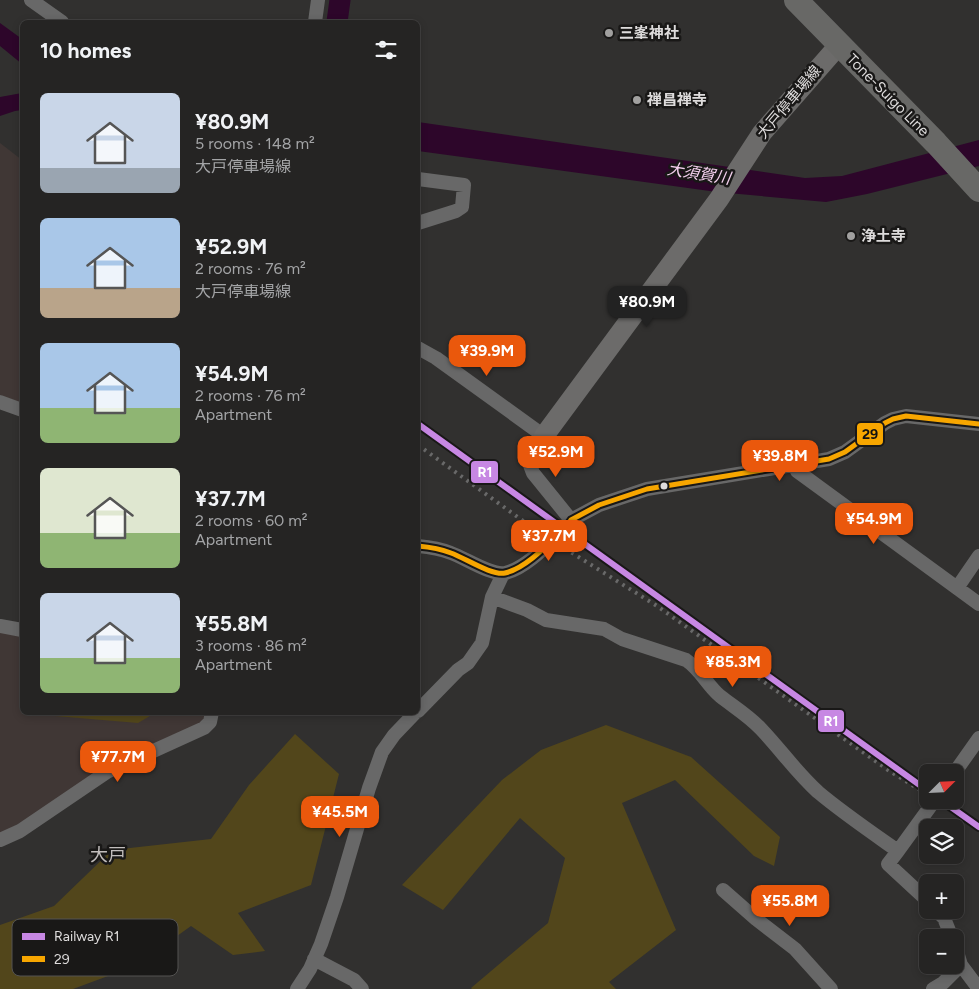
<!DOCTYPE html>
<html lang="en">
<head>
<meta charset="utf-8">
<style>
  :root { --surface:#252423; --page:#313030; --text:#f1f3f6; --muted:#a3a4a6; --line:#424141; --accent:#ea580c }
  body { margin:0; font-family:Figtree,"Noto Sans JP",sans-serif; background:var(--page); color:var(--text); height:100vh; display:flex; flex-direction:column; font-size:19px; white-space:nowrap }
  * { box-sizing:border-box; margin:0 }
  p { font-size:16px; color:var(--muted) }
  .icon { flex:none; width:28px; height:28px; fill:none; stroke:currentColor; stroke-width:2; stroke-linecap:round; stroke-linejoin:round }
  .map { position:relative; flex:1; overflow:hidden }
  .side { position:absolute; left:20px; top:20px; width:400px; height:695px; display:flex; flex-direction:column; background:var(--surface); border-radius:8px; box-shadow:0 2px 8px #0003,0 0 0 1px var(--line) }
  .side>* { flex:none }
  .needle { width:32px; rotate:66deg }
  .buttons { position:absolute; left:919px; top:764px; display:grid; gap:10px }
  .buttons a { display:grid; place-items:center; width:45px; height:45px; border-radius:8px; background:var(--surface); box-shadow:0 2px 8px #0003,0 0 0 1px var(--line); font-size:25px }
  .price { position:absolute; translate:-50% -42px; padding:0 11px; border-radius:10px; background:var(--accent); color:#fff; font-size:16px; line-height:32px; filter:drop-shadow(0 1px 2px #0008) }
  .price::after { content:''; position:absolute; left:50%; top:30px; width:15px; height:11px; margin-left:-8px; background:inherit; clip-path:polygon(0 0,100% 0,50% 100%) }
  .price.selected { background:#222; color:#fff }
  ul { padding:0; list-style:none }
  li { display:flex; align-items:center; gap:15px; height:125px; padding:0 20px }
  li span { display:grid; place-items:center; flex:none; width:140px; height:100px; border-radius:8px; color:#555 }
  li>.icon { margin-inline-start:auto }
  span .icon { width:60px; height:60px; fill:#fffc; stroke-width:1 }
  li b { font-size:21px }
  h2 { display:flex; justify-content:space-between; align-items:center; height:60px; padding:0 20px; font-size:21px }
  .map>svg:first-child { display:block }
  .built { fill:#403735 }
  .green { fill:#52461b }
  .water { fill:#2d062a }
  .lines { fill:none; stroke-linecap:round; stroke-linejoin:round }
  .river { stroke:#2d062a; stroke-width:21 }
  .minor { stroke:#686868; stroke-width:14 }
  .secondary { stroke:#6c6b6a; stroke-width:20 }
  .trunk { stroke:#686866; stroke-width:24 }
  .rail { stroke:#696969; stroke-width:4; stroke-dasharray:2.5 5; stroke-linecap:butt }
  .bus-1-casing { stroke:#191817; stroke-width:9 }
  .bus-1 { stroke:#f7a600; stroke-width:5 }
  .rail-1-casing { stroke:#191817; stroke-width:10 }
  .rail-1 { stroke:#c787e3; stroke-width:6 }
  .poi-dot { fill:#a1a09f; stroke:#191817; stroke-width:2 }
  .bus-dot { fill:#dedcdc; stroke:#191817; stroke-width:2 }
  .labels { text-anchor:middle; stroke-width:5; stroke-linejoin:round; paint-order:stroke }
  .poi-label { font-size:15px; font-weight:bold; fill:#dedcdc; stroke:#191817; text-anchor:start }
  .street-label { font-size:15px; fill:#dedcdc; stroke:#191817 }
  .water-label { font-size:16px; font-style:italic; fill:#f5d1ef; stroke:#191817 }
  .quarter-label { font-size:18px; fill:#c1bdbc; stroke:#191817 }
  .key { fill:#191817; stroke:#545352; stroke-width:1 }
  .key-label { font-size:14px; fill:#dedcdc }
  .line-badge { stroke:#191817; stroke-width:2 }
  .badge-label { font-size:14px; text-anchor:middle; font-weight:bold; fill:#fff }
  .pale-badge-label { font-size:14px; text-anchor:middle; font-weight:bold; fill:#111 }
</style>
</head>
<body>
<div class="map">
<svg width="979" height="989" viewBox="0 0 979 989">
  <rect width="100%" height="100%" fill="#31302f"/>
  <path class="built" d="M 0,143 L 22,160 L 22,403 L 0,395 Z
    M 0,632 L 22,636 L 22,712 L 207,713 L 205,720 L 0,834 Z"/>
  <path class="green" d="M 50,713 L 155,713 L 138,723 L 55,716 Z
    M 606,725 L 691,757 L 780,837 L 774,866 L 754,856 L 675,780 L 622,803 L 676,930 L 609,982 L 616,989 L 472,989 L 471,988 L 548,923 L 565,858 L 520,818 L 443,910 L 402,885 L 502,780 L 541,750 Z
    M 295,734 L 339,774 L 311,885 L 238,913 L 265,951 L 233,955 L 191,926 L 135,966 L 73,989 L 0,989 L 0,925 L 54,906 L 112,850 L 211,839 L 249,785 Z"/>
  <path class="water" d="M 0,23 L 22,39 L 22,64 L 0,46 Z
    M 22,93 L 22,110 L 15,111 L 0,116 L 0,97 Z
    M 418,122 L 805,178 L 842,176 L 979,140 L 979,166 L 867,194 L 826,202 L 717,192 L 418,151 Z"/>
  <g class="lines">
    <path class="river" d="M 337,22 L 340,0"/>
    <path class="minor" d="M 31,0 L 62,22
      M 315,22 L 318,0
      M 418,179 L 464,185 L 462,207 L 456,211 L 418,223
      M 418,348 L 436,358 L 544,436 L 530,465 L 533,473 L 571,520
      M 0,402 L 22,410
      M 795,465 L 797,471 L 979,604
      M 418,546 C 429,547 441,549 451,553 C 465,558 492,576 505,573 C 527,568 550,542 566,527 L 571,520 L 599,505 L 647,489 L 829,459 L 845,452 L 885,423 L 893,419 L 906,416 L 979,424
      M 957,588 L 979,556
      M 492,597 L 527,610 L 546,620 L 604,629 L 622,639 L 686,660 C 701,670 707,685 720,696 C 734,707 749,716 761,729 C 781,750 796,772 818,792 C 843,813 871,832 898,851 L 935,800
      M 0,626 L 22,630
      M 418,711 L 458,670 L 468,663 L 482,643 L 492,597 L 503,574
      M 955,772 L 979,738
      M 0,840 L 20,831 L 107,772 L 204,728 L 210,722 L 212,712
      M 898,851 L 888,864 L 928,901
      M 723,890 L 756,919 L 795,949 L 831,989
      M 936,910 L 944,918 L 952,938
      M 955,945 L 961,965 L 979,989
      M 314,959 L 354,980 L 362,989
      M 297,989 L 310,969 L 321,944 L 337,897 L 369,788 L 382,752 L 394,735 L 416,712
      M 933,989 L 943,983 L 961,965"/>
    <path class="secondary" d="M 544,436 L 719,199 L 762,133 L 839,45"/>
    <path class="trunk" d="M 796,0 L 936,143 L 979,190"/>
    <path class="rail" d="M 418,445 L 537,531 L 657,606 L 888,770 L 928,795
      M 936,800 L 964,817"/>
    <g class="bus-1-casing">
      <path id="bus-1" d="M 418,546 C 429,547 441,549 451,553 C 465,558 492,576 505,573 C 527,568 550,542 566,527 L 571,520 L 599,505 L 647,489 L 829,459 L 845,452 L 885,423 L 893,419 L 906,416 L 979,424"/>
    </g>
    <use href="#bus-1" class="bus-1"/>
    <g class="rail-1-casing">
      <path id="rail-1" d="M 418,424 L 928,791
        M 941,800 L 979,827"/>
    </g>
    <use href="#rail-1" class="rail-1"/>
  </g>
  <g class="poi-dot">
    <circle cx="609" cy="33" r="5"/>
    <circle cx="637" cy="100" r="5"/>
    <circle cx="851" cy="236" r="5"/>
  </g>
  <circle class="bus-dot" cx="664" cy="486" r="4.5"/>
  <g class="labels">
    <g class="poi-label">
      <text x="619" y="38">三峯神社</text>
      <text x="647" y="105">禅昌禅寺</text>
      <text x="861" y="241">浄土寺</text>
    </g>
    <g class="street-label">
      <text transform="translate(888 95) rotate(45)" y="5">Tone-Suigo Line</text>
      <text transform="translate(789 102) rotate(-50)" y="5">大戸停車場線</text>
    </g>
    <g class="water-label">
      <text transform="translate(699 173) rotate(9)" y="6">大須賀川</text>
    </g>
    <g class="quarter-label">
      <text x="108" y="861">大戸</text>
    </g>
  </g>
  <rect x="12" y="919" width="166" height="57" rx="8" class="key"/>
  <rect x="22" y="933" width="23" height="7" fill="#c787e3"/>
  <rect x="22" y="956" width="23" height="6" fill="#f7a600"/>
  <g class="key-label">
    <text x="54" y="941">Railway R1</text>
    <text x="54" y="964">29</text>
  </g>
  <g class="line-badge">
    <rect x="856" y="422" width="28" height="24" rx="5" fill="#f7a600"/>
    <rect x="470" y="460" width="29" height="24" rx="5" fill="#c787e3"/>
    <rect x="817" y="709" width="28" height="24" rx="5" fill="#c787e3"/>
  </g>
  <g class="badge-label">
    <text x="485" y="477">R1</text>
    <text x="831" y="726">R1</text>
  </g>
  <g class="pale-badge-label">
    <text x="870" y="439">29</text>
  </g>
</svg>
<div class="buttons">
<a><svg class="needle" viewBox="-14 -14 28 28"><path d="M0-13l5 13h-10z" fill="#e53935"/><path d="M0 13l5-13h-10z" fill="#a3a4a6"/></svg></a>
<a><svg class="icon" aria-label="layers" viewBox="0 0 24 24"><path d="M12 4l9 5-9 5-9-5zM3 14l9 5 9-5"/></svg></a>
<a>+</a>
<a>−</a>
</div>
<b class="price selected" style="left:647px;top:328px">¥80.9M</b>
<b class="price" style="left:487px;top:377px">¥39.9M</b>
<b class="price" style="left:556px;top:478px">¥52.9M</b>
<b class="price" style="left:780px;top:482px">¥39.8M</b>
<b class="price" style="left:874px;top:545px">¥54.9M</b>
<b class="price" style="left:549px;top:562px">¥37.7M</b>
<b class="price" style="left:733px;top:688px">¥85.3M</b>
<b class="price" style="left:118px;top:783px">¥77.7M</b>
<b class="price" style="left:340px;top:838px">¥45.5M</b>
<b class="price" style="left:790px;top:927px">¥55.8M</b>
<section class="side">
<h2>10 homes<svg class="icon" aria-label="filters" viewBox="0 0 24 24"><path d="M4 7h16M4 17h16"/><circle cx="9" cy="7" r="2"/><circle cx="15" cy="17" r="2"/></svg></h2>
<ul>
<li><span style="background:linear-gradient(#c9d6e8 75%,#9aa5b1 0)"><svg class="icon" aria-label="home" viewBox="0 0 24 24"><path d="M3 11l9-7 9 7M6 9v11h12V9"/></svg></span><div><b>¥80.9M</b><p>5 rooms · 148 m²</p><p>大戸停車場線</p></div></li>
<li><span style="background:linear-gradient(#a9c7e8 70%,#b9a48a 0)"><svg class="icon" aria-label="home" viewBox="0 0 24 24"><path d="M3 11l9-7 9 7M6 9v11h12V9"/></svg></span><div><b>¥52.9M</b><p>2 rooms · 76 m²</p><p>大戸停車場線</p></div></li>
<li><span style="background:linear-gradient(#a9c7e8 65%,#8fb573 0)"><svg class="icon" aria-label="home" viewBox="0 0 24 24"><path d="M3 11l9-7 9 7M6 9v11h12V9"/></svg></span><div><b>¥54.9M</b><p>2 rooms · 76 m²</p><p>Apartment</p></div></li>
<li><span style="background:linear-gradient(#dfe7d0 65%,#8fb573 0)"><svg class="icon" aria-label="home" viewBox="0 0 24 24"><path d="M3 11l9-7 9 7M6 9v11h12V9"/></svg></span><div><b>¥37.7M</b><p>2 rooms · 60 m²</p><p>Apartment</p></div></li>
<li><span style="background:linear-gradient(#c9d6e8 65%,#8fb573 0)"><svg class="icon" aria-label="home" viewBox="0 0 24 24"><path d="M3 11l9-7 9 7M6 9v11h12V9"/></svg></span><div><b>¥55.8M</b><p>3 rooms · 86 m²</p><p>Apartment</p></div></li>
</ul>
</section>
</div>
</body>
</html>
